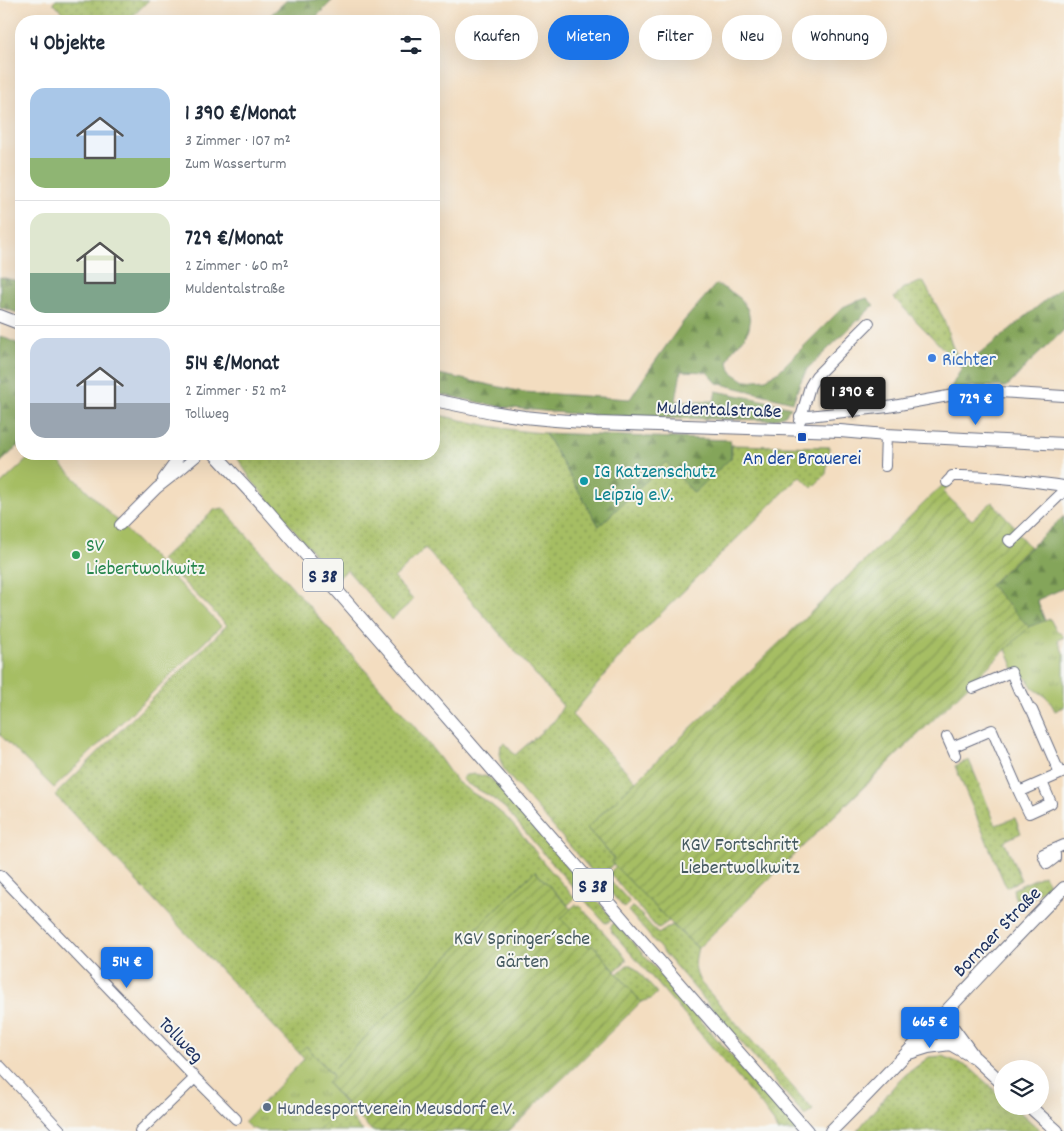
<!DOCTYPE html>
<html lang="de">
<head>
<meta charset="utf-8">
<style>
  :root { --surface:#fff; --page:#f2f2f3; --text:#1f2937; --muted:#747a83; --line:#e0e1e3; --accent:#1a73e8 }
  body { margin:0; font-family:Dekko,sans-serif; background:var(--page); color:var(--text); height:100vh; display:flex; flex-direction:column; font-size:19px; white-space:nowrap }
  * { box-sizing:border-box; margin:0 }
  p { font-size:16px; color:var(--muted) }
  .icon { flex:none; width:28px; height:28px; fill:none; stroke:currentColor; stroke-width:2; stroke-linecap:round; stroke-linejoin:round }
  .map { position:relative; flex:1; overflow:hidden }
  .side { position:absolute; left:15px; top:15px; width:425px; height:445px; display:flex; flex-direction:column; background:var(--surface); border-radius:20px; box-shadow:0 5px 20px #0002 }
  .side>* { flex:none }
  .banner { position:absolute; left:455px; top:15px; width:475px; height:45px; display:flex; gap:10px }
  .fabs { position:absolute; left:994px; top:1060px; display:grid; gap:10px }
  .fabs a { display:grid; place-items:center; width:55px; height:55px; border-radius:50%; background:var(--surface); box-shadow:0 5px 20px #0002; font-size:25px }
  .price { position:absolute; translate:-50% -42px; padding:0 11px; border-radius:5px; background:var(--accent); color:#fff; font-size:16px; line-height:32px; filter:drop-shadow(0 1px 2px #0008) }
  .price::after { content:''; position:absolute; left:50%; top:30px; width:15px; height:11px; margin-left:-8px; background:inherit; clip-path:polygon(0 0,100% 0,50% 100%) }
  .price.selected { background:#222; color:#fff }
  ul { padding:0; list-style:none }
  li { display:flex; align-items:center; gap:15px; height:125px; padding:0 15px }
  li+li { border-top:1px solid var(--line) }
  li span { display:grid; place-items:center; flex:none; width:140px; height:100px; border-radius:15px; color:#555 }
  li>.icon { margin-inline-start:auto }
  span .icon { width:60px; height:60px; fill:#fffc; stroke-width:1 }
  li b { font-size:21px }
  h2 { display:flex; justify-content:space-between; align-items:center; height:60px; padding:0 15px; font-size:21px }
  .pill { padding:0 18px; border-radius:22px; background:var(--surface); box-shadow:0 5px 20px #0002; font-size:18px; line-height:45px }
  .pill.selected { background:var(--accent); color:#fff }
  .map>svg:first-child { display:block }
  .grass { fill:url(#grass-dots); stroke:#607661 }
  .forest { fill:url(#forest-firs); stroke:#506a5c }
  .park { fill:url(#park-tufts); stroke:#607661 }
  .garden { fill:url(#garden-furrows); stroke:#607661 }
  .pitch { fill:#a6be64; stroke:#607661 }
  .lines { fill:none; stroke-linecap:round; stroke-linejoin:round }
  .minor-casing { stroke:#676c80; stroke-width:12 }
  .major-casing { stroke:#676c80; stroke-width:14 }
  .minor { stroke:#fff; stroke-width:10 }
  .major { stroke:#fff; stroke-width:12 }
  .shop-dot { fill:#3f7fe0; stroke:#f6f6f2; stroke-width:2 }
  .transit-dot { fill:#1a4fb4; stroke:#f6f6f2; stroke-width:2 }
  .culture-dot { fill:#0f9aa8; stroke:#f6f6f2; stroke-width:2 }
  .leisure-dot { fill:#2e9e5b; stroke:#f6f6f2; stroke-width:2 }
  .service-dot { fill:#5c6f8a; stroke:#f6f6f2; stroke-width:2 }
  .labels { text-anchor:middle; stroke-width:4; stroke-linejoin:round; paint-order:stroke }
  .shield { fill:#f6f6f2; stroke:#5d6b8a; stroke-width:1 }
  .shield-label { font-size:19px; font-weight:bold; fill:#1b2f5e }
  .shop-label { font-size:20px; fill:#366cbe; stroke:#f6f6f2; text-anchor:start }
  .street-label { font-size:20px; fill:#1b2f5e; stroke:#f6f6f2 }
  .transit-label { font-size:20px; fill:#164399; stroke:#f6f6f2 }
  .culture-label { font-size:20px; fill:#0d838f; stroke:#f6f6f2; text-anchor:start }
  .leisure-label { font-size:20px; fill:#27864d; stroke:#f6f6f2; text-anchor:start }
  .park-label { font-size:20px; fill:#455a60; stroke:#f6f6f2 }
  .service-label { font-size:20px; fill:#4e5e75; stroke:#f6f6f2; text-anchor:start }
</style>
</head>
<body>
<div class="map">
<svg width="1064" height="1131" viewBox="0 0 1064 1131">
  <defs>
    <pattern id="grass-dots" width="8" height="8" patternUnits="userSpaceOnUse" patternTransform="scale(1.25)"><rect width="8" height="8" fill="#a6be64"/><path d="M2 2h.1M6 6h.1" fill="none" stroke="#869b56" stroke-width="1.8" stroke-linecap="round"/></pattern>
    <pattern id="forest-firs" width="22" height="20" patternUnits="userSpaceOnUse" patternTransform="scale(1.25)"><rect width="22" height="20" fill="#84a55a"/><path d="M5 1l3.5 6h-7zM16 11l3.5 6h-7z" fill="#6b874e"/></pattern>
    <pattern id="park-tufts" width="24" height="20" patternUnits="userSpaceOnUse" patternTransform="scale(1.25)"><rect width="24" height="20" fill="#a6be64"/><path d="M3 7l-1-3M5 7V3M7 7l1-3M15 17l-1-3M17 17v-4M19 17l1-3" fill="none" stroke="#869b56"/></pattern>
    <pattern id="garden-furrows" width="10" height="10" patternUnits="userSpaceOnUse" patternTransform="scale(1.25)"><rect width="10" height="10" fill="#a6be64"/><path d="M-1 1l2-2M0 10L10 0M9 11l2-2" fill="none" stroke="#869b56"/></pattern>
  </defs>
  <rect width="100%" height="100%" fill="#f6f6f2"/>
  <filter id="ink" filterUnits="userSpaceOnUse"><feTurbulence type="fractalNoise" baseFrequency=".02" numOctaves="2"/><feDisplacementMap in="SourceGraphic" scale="10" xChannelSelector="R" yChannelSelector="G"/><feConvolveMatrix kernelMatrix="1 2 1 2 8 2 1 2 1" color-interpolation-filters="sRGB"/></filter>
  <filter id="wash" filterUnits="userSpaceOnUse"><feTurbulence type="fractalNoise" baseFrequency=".0096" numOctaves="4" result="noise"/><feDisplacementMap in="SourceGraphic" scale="20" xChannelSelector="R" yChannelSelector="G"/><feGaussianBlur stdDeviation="1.12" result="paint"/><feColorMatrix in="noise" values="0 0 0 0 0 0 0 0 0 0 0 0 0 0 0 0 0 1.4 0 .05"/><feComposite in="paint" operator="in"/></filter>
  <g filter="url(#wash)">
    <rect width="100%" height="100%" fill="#f3ddc0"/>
    <path class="grass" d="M 56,0 L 149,0 L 128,21 L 71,21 L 53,3 Z
      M 923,281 C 930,294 938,307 944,320 C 950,334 951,358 968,362 L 962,368 L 894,298 L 902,289 Z
      M 434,414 C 471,422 507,431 545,433 L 599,526 L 666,462 L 731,458 L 732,445 L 830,447 L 826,474 L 812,488 L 800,476 L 635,639 L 572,715 L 636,781 L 587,828 L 614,859 L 611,862 L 613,864 L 604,874 L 628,900 L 629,903 L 624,908 L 507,774 C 500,764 499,757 501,745 L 504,743 L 515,755 L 555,720 L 563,706 L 425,548 L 394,578 L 413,600 L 391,620 L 347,570 L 337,580 L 252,481 L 235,454 L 434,454 Z
      M 223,508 L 414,726 L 439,757 L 456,781 L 471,792 L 489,803 L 506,817 L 524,837 L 544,863 L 575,898 L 568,905 L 535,871 L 330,1072 L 306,1047 L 299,1053 L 55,795 L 227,625 L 161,560 L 214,510 Z
      M 969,760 L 996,825 L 1015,818 L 1021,833 L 1004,841 L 1021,880 L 1006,887 L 955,766 Z
      M 475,774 L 488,777 L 496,783 L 613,919 L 606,923 L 604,922 L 543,853 L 505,808 L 488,795 L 466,783 L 462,778 L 466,775 Z
      M 616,866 L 669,921 L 659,928 L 656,927 L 610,874 L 610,872 Z
      M 1044,875 L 1049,884 L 1026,904 L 1019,907 L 1014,895 L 1013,889 Z
      M 575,905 L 580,906 L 617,947 L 626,959 L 626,961 L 615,971 L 593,945 L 590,948 L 560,918 Z
      M 632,907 L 636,909 L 658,934 L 672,925 L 698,948 C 694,962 694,971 701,983 L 813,1110 L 805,1116 L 628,911 Z
      M 615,922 L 797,1131 L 777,1131 L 773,1121 L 762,1106 L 664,991 L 611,931 L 610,927 Z
      M 627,965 L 631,965 L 637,970 L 657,993 L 651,999 L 641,1002 L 617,974 Z
      M 943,1056 L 969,1067 L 1002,1097 L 1002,1106 L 1013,1106 L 1041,1131 L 857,1131 L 900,1079 L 929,1057 Z
      M 345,1106 L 353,1115 L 351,1118 L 363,1131 L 317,1131 Z"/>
    <path class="forest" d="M 287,0 L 333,0 L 312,21 L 264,21 Z
      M 0,277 L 21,282 L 21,314 L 0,307 Z
      M 716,284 L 733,293 L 741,299 L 748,310 L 750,322 L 749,329 L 743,339 L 732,351 L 728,361 L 729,367 L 734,374 L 745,381 L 766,379 L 779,371 L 843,307 L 852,303 L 867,298 L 874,305 L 807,369 L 800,383 L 793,402 L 717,383 L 707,372 L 681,371 L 676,401 L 714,401 L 716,391 L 771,402 L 791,407 L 785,415 L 773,420 L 668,418 L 575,414 L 502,407 L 434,393 L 434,373 L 523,392 L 630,399 L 649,370 L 683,322 Z
      M 1064,285 L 1064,330 L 1029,363 L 1010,384 L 1005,387 L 976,386 L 949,391 C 958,375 960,367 976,357 Z
      M 0,336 L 21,345 L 21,443 L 0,463 Z
      M 545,433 L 730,440 L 731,445 L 731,458 L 694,493 L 666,462 L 599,526 Z
      M 1064,516 L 1064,588 L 1037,600 L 1045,621 L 1028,627 L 990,585 Z"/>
    <path class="park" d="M 1050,619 L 1055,628 L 1064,637 L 1058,640 L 1064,655 L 1064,707 L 1055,711 L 1050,701 L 1045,696 L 1033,688 L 1027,679 L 1014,669 L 1006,649 L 1028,627 Z
      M 306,1046 L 333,1076 L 327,1083 L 346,1105 L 318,1131 L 260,1131 L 251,1128 L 244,1122 L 304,1059 L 299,1053 Z"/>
    <path class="garden" d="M 946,482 L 950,485 L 943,492 L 972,520 L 992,502 L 1019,531 L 1017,533 L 1030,547 L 990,585 L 1029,627 L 698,948 L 671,923 L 611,862 L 614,858 L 587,828 Z
      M 535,871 L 571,909 L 561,919 L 589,947 L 593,945 L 641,1002 L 509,1131 L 372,1131 L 327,1083 L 333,1076 L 330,1072 Z"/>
    <path class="pitch" d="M 33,454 L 51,454 L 221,626 L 54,788 L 0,735 L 0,485 Z"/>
  </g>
  <g filter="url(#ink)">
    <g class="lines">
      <g class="minor-casing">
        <path id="minor" d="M 800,417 L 888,407 L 948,396 L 982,391 L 1064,396
          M 800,421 L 810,386 L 816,376 L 869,323
          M 885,466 L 886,435
          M 163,479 L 181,454
          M 947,482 L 951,478 L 952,476 C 989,475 1027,481 1064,486
          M 120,525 L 157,488 L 180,470 L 199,454
          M 1009,540 L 1011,542 L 1064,491
          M 973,688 L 1011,672 L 1019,691 L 1022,693 L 1029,708 L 1032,710 L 1060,774 L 1064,772
          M 947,737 L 955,755
          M 952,747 L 992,730 L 1019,792 L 1060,774
          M 1019,792 L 1029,813 L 1051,803 L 1042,782
          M 1054,850 L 1055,855 L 1055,858 L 1047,864 L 1043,854 L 1064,845
          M 0,875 L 195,1078 L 236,1119
          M 0,1066 L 61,1131
          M 140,1131 L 195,1078"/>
      </g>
      <g class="major-casing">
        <path id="major" d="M 0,316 L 21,324
          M 434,400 L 492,412 L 524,417 L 555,420 L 597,423 L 840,431 L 886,435 L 1064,444
          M 215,454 L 266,509 L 807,1131
          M 942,1015 L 953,1028 L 972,1054
          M 933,1025 L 950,1044 L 975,1058 L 1002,1083
          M 909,1053 L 928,1047 L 950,1044
          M 1029,1106 L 1057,1131
          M 831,1131 C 911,1052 985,967 1064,888"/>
      </g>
      <use href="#minor" class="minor"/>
      <use href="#major" class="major"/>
    </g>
  </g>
  <circle class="shop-dot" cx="932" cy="358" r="5"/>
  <rect class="transit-dot" x="797" y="432" width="10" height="10" rx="2.5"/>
  <circle class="culture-dot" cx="584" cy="481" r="5"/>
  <circle class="leisure-dot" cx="76" cy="555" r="5"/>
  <circle class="service-dot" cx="267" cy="1107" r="5"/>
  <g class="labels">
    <g class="shield">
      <rect x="303" y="558.5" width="40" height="33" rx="4"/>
      <rect x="573" y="868.5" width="40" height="33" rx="4"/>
    </g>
    <g class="shield-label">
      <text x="323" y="582">S 38</text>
      <text x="593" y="892">S 38</text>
    </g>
    <g class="shop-label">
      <text x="942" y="365">Richter</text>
    </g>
    <g class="street-label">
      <text transform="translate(719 408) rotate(2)" y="7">Muldentalstraße</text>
      <text transform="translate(996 931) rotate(-46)" y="7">Bornaer Straße</text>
      <text transform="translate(182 1039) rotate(46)" y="7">Tollweg</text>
    </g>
    <g class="transit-label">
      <text x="802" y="464">An der Brauerei</text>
    </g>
    <g class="culture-label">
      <text x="594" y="477">IG Katzenschutz<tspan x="594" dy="23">Leipzig e.V.</tspan></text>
    </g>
    <g class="leisure-label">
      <text x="86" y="551">SV<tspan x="86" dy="23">Liebertwolkwitz</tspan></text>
    </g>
    <g class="park-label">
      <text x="740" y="850">KGV Fortschritt<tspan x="740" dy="23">Liebertwolkwitz</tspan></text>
      <text x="522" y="944">KGV Springer´sche<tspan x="522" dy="23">Gärten</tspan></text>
    </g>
    <g class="service-label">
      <text x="277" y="1114">Hundesportverein Meusdorf e.V.</text>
    </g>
  </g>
</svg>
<div class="fabs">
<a><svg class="icon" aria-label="layers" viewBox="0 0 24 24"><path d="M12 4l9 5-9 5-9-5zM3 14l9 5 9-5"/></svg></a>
</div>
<b class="price selected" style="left:853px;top:419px">1 390 €</b>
<b class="price" style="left:976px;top:426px">729 €</b>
<b class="price" style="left:127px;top:989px">514 €</b>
<b class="price" style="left:930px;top:1049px">665 €</b>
<div class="banner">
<a class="pill">Kaufen</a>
<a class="pill selected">Mieten</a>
<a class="pill">Filter</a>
<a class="pill">Neu</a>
<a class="pill">Wohnung</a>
</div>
<section class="side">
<h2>4 Objekte<svg class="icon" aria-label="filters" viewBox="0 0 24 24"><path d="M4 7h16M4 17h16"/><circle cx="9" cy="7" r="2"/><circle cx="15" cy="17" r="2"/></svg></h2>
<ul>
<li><span style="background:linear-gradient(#a9c7e8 70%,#8fb573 0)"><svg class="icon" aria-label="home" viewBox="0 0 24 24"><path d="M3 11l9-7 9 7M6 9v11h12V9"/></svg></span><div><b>1 390 €/Monat</b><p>3 Zimmer · 107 m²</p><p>Zum Wasserturm</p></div></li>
<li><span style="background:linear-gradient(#dfe7d0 60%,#7fa58c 0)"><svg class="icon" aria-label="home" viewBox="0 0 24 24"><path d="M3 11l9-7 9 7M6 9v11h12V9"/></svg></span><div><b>729 €/Monat</b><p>2 Zimmer · 60 m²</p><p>Muldentalstraße</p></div></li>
<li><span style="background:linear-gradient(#c9d6e8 65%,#9aa5b1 0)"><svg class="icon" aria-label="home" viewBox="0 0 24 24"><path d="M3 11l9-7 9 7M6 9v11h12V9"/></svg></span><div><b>514 €/Monat</b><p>2 Zimmer · 52 m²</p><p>Tollweg</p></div></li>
</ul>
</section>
</div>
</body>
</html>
